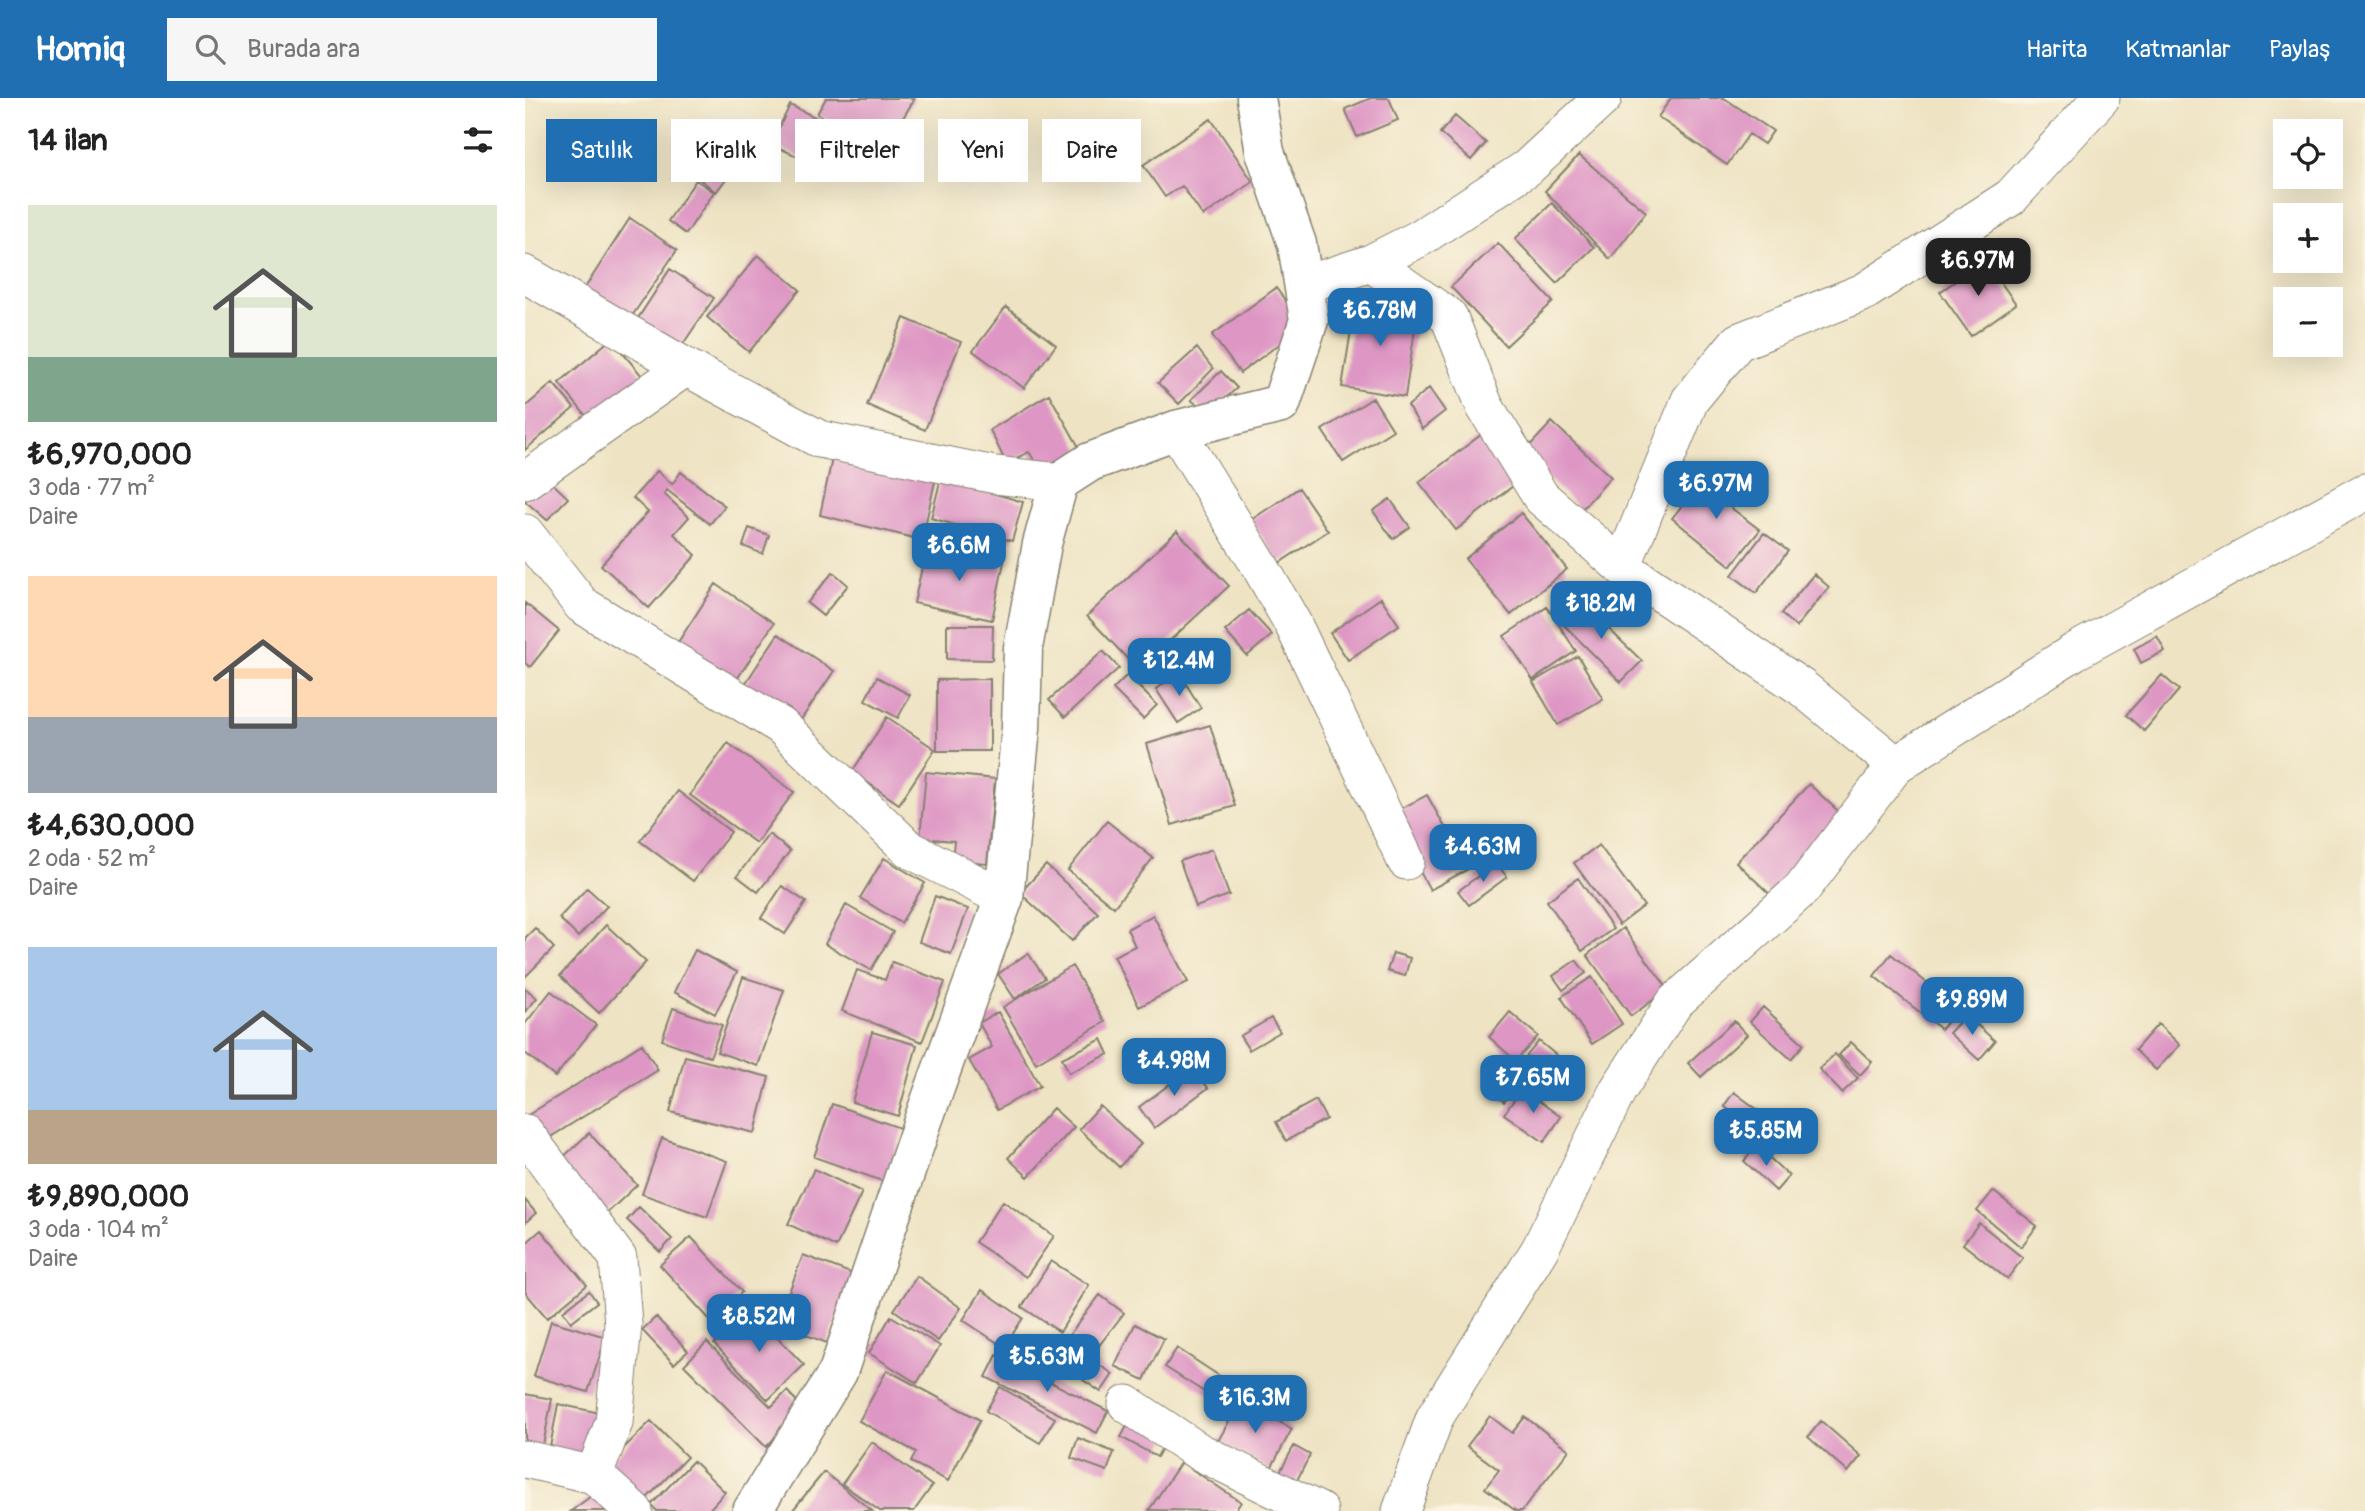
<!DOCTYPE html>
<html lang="tr">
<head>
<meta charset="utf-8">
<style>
  :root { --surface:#fff; --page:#f6f6f6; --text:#222; --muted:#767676; --accent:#1f6fb2 }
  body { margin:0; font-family:Pangolin,sans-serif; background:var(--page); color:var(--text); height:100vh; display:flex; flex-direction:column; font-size:26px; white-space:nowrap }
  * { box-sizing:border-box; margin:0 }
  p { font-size:23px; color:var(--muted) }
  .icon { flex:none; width:38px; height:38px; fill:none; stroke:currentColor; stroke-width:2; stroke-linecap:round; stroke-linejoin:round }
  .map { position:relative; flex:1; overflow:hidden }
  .sheet { display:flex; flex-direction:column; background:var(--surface); width:525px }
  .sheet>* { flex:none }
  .top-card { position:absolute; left:21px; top:21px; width:665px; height:63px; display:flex; gap:14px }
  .tools { position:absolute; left:1748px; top:21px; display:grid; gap:14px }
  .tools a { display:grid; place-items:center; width:70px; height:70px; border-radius:0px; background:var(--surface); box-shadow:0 7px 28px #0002; font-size:35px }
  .price { position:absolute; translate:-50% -60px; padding:0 16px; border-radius:14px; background:var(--accent); color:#fff; font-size:23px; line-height:46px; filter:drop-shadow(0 2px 4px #0008) }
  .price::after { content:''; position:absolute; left:50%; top:42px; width:21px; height:16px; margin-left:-10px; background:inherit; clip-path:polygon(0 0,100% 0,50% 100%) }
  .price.on { background:#222; color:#fff }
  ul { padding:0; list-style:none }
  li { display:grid; align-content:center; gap:14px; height:371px; padding:0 28px }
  li span { display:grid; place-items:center; height:217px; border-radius:0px; color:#555 }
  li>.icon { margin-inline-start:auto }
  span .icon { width:126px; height:126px; fill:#fffc; stroke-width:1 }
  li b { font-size:30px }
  h2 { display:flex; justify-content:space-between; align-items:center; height:84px; padding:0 28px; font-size:30px }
  .chip { padding:0 24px; border-radius:0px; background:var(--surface); box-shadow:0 7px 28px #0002; font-size:24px; line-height:63px }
  .chip.on { background:var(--accent); color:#fff }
  header { display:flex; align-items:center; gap:42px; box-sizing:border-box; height:98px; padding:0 35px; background:var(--accent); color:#fff }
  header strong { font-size:33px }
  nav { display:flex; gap:38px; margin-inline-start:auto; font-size:24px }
  .search { width:490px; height:63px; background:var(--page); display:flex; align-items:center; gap:18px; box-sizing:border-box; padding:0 24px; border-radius:0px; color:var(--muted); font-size:26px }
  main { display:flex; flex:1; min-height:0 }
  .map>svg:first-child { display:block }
  .building { fill:#de97c5 }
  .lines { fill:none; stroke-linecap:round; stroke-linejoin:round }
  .minor-casing { stroke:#858070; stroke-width:39 }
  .tertiary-casing { stroke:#858070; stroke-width:41 }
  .minor { stroke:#fff; stroke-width:37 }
  .tertiary { stroke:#fff; stroke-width:38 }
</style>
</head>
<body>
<header>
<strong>Homiq</strong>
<div class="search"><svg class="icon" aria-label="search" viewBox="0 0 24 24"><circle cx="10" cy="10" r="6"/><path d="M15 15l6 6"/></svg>Burada ara</div>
<nav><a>Harita</a><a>Katmanlar</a><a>Paylaş</a></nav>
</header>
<main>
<section class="sheet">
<h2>14 ilan<svg class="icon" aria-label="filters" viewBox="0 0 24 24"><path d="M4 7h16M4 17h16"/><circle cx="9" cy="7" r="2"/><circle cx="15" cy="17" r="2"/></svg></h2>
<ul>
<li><span style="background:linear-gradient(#dfe7d0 70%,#7fa58c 0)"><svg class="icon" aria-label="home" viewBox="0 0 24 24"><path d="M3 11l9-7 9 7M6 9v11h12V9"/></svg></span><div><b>₺6,970,000</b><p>3 oda · 77 m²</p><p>Daire</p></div></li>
<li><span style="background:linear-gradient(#ffd9b3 65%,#9aa5b1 0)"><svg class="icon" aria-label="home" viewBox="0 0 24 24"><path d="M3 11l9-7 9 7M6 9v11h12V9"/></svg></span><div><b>₺4,630,000</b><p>2 oda · 52 m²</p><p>Daire</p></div></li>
<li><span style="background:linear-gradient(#a9c7e8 75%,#b9a48a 0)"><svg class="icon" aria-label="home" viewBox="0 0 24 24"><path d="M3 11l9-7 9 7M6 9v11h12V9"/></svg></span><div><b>₺9,890,000</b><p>3 oda · 104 m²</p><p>Daire</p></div></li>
</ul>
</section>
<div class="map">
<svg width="1840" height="1413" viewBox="0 0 1840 1413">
  <rect width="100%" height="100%" fill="#fcf5e5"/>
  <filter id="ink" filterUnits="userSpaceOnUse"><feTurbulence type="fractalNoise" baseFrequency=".0143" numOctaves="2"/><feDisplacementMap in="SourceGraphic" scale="14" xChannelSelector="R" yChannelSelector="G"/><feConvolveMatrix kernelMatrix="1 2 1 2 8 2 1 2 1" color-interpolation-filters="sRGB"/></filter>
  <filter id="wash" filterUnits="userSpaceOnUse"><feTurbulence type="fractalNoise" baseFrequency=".00686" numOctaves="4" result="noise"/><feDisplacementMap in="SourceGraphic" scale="28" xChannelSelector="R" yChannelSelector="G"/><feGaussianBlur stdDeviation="1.57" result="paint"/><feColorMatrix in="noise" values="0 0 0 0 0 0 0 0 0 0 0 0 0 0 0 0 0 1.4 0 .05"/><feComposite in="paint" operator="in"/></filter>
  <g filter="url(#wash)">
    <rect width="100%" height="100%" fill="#eee3c3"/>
    <g id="blocks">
      <path class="building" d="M 301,0 L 390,0 L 357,55 L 292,16 Z
        M 846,0 L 864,0 L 873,22 L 832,39 L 820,11 Z
        M 1146,0 L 1199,0 L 1248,33 L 1239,46 L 1224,36 L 1202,67 L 1133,19 Z
        M 265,7 L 300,24 L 282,63 L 246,46 Z
        M 930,18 L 961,45 L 946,62 L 915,35 Z
        M 686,21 L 728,84 L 678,118 L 657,88 L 640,99 L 618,67 Z
        M 194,28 L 224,51 L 191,94 L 161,70 Z
        M 1054,57 L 1121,114 L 1085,161 L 1020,93 Z
        M 171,82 L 189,94 L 161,136 L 143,123 Z
        M 1027,105 L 1069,149 L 1032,185 L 990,141 Z
        M 105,120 L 152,152 L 103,224 L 56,196 Z
        M 973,145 L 1028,204 L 981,248 L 926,189 Z
        M 233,157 L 275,192 L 224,254 L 182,219 Z
        M 1460,162 L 1491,206 L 1446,238 L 1415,194 Z
        M 145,171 L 189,200 L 152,255 L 108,228 Z
        M 751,190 L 779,228 L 715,275 L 687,237 Z
        M 831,201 L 893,210 L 880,299 L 817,289 Z
        M 481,209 L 531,247 L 499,290 L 448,253 Z
        M 379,220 L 436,244 L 400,332 L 342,307 Z
        M 86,241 L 123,285 L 70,329 L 34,285 Z
        M 672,250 L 688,271 L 654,306 L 633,285 Z
        M 696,273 L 712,290 L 684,315 L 666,302 Z
        M 28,285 L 49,310 L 0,352 L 0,309 Z
        M 904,290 L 920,313 L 897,331 L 883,308 Z
        M 524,296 L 559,358 L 519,377 L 504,354 L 481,365 L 465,332 Z
        M 848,300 L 868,332 L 818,364 L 797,332 Z
        M 1027,324 L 1086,379 L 1056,412 L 997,356 Z
        M 961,333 L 997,381 L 931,432 L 894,384 Z
        M 308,356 L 411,379 L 397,442 L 295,417 Z
        M 132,373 L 147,386 L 156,374 L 200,408 L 185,426 L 142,392 L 139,396 L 164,419 L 149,436 L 171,457 L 124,510 L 76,467 L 123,414 L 108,400 Z
        M 1182,377 L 1212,401 L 1205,409 L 1235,432 L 1206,468 L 1147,420 Z
        M 21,379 L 43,400 L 22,422 L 0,403 Z
        M 416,380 L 498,404 L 487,443 L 406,420 Z
        M 774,390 L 803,433 L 754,465 L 726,422 Z
        M 865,401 L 885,429 L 868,441 L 848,413 Z
        M 996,415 L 1042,471 L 986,517 L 940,461 Z
        M 224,430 L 244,437 L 238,456 L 218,448 Z
        M 652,433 L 704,488 L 613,572 L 562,518 Z
        M 1239,435 L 1263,453 L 1231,495 L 1207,477 Z
        M 402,447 L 479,464 L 467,522 L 389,505 Z
        M 308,474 L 323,487 L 298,518 L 282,505 Z
        M 1289,476 L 1304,489 L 1271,529 L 1256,516 Z
        M 191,486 L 249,525 L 204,593 L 146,555 Z
        M 856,500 L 874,527 L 823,562 L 805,535 Z
        M 1055,503 L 1117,563 L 1096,584 L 1035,523 Z
        M 0,505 L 34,533 L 5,569 L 0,565 Z
        M 1022,509 L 1051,553 L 1008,582 L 979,538 Z
        M 724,512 L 747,537 L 722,558 L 700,533 Z
        M 422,527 L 468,527 L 467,562 L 422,561 Z
        M 253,536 L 309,573 L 273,626 L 218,589 Z
        M 1632,538 L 1640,553 L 1616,565 L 1609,551 Z
        M 578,553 L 594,570 L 540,619 L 524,602 Z
        M 1053,558 L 1078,601 L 1033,627 L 1008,584 Z
        M 654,575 L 676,610 L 653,625 L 631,591 Z
        M 602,577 L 632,607 L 618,621 L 588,591 Z
        M 1637,577 L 1654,592 L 1619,633 L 1601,617 Z
        M 352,579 L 385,597 L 373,620 L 340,602 Z
        M 465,581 L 465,653 L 412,653 L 412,582 Z
        M 362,619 L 410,651 L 374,706 L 327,674 Z
        M 685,627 L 710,708 L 647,727 L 622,646 Z
        M 203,645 L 269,694 L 231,745 L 165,697 Z
        M 401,674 L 470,681 L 462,766 L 427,763 L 429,743 L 395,740 Z
        M 1284,686 L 1326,725 L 1253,804 L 1211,764 Z
        M 153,693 L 206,734 L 168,783 L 115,743 Z
        M 902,697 L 943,771 L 905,792 L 864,717 Z
        M 582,723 L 628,760 L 589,809 L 543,772 Z
        M 244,736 L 265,753 L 233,794 L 212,778 Z
        M 1074,747 L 1119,808 L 1094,827 L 1049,765 Z
        M 687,751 L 704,797 L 671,809 L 655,763 Z
        M 359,760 L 400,785 L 376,825 L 335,800 Z
        M 971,765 L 982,779 L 944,807 L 933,793 Z
        M 521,767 L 573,815 L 547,843 L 495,795 Z
        M 1053,780 L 1088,831 L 1057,853 L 1022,803 Z
        M 257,788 L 281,804 L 260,836 L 236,820 Z
        M 62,790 L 82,808 L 53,839 L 34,820 Z
        M 410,798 L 443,811 L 426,856 L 394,844 Z
        M 321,807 L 368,834 L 346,872 L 300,846 Z
        M 628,817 L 663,884 L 614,909 L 589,858 L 610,848 L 602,831 Z
        M 81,827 L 121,864 L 74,915 L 35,878 Z
        M 10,830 L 29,850 L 0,879 L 0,840 Z
        M 1098,830 L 1143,891 L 1106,918 L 1062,857 Z
        M 170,852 L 212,874 L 190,916 L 149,894 Z
        M 503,855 L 520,880 L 490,901 L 473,876 Z
        M 868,855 L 885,860 L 880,878 L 862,873 Z
        M 1366,856 L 1433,910 L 1416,931 L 1349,878 Z
        M 1051,862 L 1061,875 L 1038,892 L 1028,878 Z
        M 367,864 L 420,884 L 397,944 L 317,913 L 332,872 L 360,882 Z
        M 547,868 L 580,924 L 511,965 L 478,909 Z
        M 218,879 L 259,892 L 233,968 L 192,954 Z
        M 1067,879 L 1097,926 L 1067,946 L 1036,899 Z
        M 0,890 L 12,900 L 0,914 Z
        M 26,893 L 71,927 L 30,979 L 0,955 L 0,926 Z
        M 1238,909 L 1279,946 L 1266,961 L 1225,924 Z
        M 148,910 L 197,927 L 185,959 L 137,942 Z
        M 473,914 L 515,988 L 472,1012 L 444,962 L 467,949 L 454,925 Z
        M 985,914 L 1013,938 L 991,963 L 964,939 Z
        M 1441,917 L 1470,943 L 1454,962 L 1424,935 Z
        M 746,920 L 755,934 L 724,952 L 715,938 Z
        M 1209,923 L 1222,937 L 1176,979 L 1163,965 Z
        M 1633,926 L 1655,947 L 1631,972 L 1610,952 Z
        M 347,934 L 392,947 L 373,1018 L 327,1004 Z
        M 577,941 L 584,956 L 544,975 L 537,960 Z
        M 1014,943 L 1043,967 L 1028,986 L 998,962 Z
        M 1326,944 L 1347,964 L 1335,977 L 1314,957 Z
        M 117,946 L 133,972 L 19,1043 L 3,1017 Z
        M 668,946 L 673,964 L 654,970 L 649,953 Z
        M 1310,956 L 1333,980 L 1317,995 L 1294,971 Z
        M 160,958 L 244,979 L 230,1035 L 145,1014 Z
        M 668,969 L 683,990 L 629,1030 L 614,1009 Z
        M 983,978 L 994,988 L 979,1004 L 968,994 Z
        M 997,991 L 1036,1019 L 1019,1044 L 979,1016 Z
        M 1209,994 L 1237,1015 L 1226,1029 L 1199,1008 Z
        M 791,1002 L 801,1021 L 761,1043 L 751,1024 Z
        M 307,1006 L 378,1031 L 360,1084 L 289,1059 Z
        M 575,1008 L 616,1046 L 594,1069 L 554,1031 Z
        M 528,1010 L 549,1029 L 503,1079 L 483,1060 Z
        M 1204,1021 L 1223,1037 L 1214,1047 L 1196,1031 Z
        M 64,1035 L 112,1087 L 80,1117 L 33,1064 Z
        M 137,1040 L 202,1063 L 182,1119 L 117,1096 Z
        M 1232,1048 L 1264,1078 L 1251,1093 L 1219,1063 Z
        M 289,1071 L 337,1094 L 311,1149 L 263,1126 Z
        M 1468,1093 L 1512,1128 L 1496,1149 L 1452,1113 Z
        M 0,1102 L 11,1115 L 0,1125 Z
        M 478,1103 L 529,1138 L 501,1179 L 450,1144 Z
        M 114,1109 L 147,1141 L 135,1154 L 102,1122 Z
        M 1454,1125 L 1498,1160 L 1482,1181 L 1438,1146 Z
        M 16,1132 L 62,1187 L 22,1220 L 0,1194 L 0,1146 Z
        M 166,1139 L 217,1194 L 186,1223 L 135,1167 Z
        M 278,1157 L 328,1176 L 302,1245 L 252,1226 Z
        M 526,1163 L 564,1187 L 535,1234 L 497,1209 Z
        M 392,1178 L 436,1210 L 413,1243 L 369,1212 Z
        M 457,1192 L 498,1220 L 479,1249 L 438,1222 Z
        M 64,1193 L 72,1204 L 46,1224 L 38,1213 Z
        M 575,1197 L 599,1215 L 569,1254 L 545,1236 Z
        M 225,1211 L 279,1267 L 243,1302 L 189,1246 Z
        M 366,1218 L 415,1248 L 392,1285 L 344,1255 Z
        M 131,1219 L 163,1253 L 149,1266 L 117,1232 Z
        M 26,1223 L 81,1239 L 63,1294 L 9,1278 Z
        M 610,1226 L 639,1241 L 619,1282 L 590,1268 Z
        M 182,1244 L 246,1309 L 262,1293 L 279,1311 L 241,1349 L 159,1267 Z
        M 652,1250 L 699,1281 L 687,1299 L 640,1269 Z
        M 472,1257 L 583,1313 L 572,1335 L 461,1279 Z
        M 570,1264 L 588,1276 L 576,1294 L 558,1282 Z
        M 362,1272 L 455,1322 L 423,1383 L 386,1364 L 391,1354 L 334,1323 Z
        M 475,1289 L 530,1320 L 515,1345 L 461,1313 Z
        M 0,1296 L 27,1301 L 17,1352 L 0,1348 Z
        M 716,1302 L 767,1331 L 745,1372 L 693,1343 Z
        M 33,1306 L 75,1315 L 64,1368 L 23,1360 Z
        M 965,1318 L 987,1335 L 1000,1319 L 1044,1352 L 997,1413 L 991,1413 L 960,1390 L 974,1372 L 942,1348 Z
        M 607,1319 L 643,1339 L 632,1359 L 596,1339 Z
        M 126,1323 L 162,1359 L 119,1403 L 83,1366 Z
        M 1296,1323 L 1336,1358 L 1323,1374 L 1283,1339 Z
        M 553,1340 L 589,1354 L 582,1373 L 546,1360 Z
        M 347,1344 L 407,1388 L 389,1413 L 355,1413 L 317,1386 Z
        M 769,1348 L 785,1357 L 768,1390 L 751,1381 Z
        M 168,1363 L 200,1394 L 183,1413 L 132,1413 L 126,1407 Z
        M 656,1364 L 716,1404 L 710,1413 L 624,1412 Z
        M 299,1374 L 347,1413 L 267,1413 Z
        M 77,1390 L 94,1413 L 46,1413 Z"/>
    </g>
  </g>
  <g filter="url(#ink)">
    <use href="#blocks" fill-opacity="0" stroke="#858070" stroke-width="2"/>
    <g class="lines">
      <g class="minor-casing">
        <path id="minor" d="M 846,165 L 924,219 L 960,309 L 1016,399 L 1097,469 L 1276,589 L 1371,667
          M 0,176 L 161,269 L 294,341 L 470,377 L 534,384
          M 779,187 L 846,165 L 895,140 L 1002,70 L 1078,0
          M 651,332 L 736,470 L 768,526 L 881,763
          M 0,383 L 161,269
          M 0,435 L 57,507 L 256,628 L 384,751 L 479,800
          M 1097,469 L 1165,302 L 1213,244 L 1339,194 L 1486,99 L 1576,0
          M 0,1035 L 93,1160 L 98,1226 L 89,1324 L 69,1377 L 109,1413
          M 602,1306 L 673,1353 L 794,1413
          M 0,1361 L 69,1377
          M 876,1413 L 910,1319 L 1015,1151 L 1093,992 L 1150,904 L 1277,791 L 1371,667 L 1549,554 L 1840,394"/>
      </g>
      <g class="tertiary-casing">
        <path id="tertiary" d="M 227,1413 L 313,1274 L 399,1020 L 479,800 L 496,630 L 498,550 L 517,446 L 534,384 L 565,364 L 651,332 L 756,306 L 784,222 L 772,146 L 740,54 L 731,0"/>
      </g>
      <use href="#minor" class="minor"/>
      <use href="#tertiary" class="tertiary"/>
    </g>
  </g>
</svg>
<div class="tools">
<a><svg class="icon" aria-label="locate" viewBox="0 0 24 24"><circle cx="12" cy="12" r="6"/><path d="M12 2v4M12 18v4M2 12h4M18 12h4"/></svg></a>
<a>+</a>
<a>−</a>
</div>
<b class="price on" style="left:1453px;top:200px">₺6.97M</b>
<b class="price" style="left:855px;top:250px">₺6.78M</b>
<b class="price" style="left:1191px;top:423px">₺6.97M</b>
<b class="price" style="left:434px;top:485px">₺6.6M</b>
<b class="price" style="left:1076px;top:543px">₺18.2M</b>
<b class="price" style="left:654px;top:600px">₺12.4M</b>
<b class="price" style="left:958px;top:786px">₺4.63M</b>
<b class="price" style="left:1447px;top:939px">₺9.89M</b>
<b class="price" style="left:649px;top:1000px">₺4.98M</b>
<b class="price" style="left:1008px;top:1017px">₺7.65M</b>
<b class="price" style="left:1241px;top:1070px">₺5.85M</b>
<b class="price" style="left:234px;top:1256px">₺8.52M</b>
<b class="price" style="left:522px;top:1296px">₺5.63M</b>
<b class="price" style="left:730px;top:1337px">₺16.3M</b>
<div class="top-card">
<a class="chip on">Satılık</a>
<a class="chip">Kiralık</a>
<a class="chip">Filtreler</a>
<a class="chip">Yeni</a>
<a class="chip">Daire</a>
</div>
</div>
</main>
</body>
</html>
